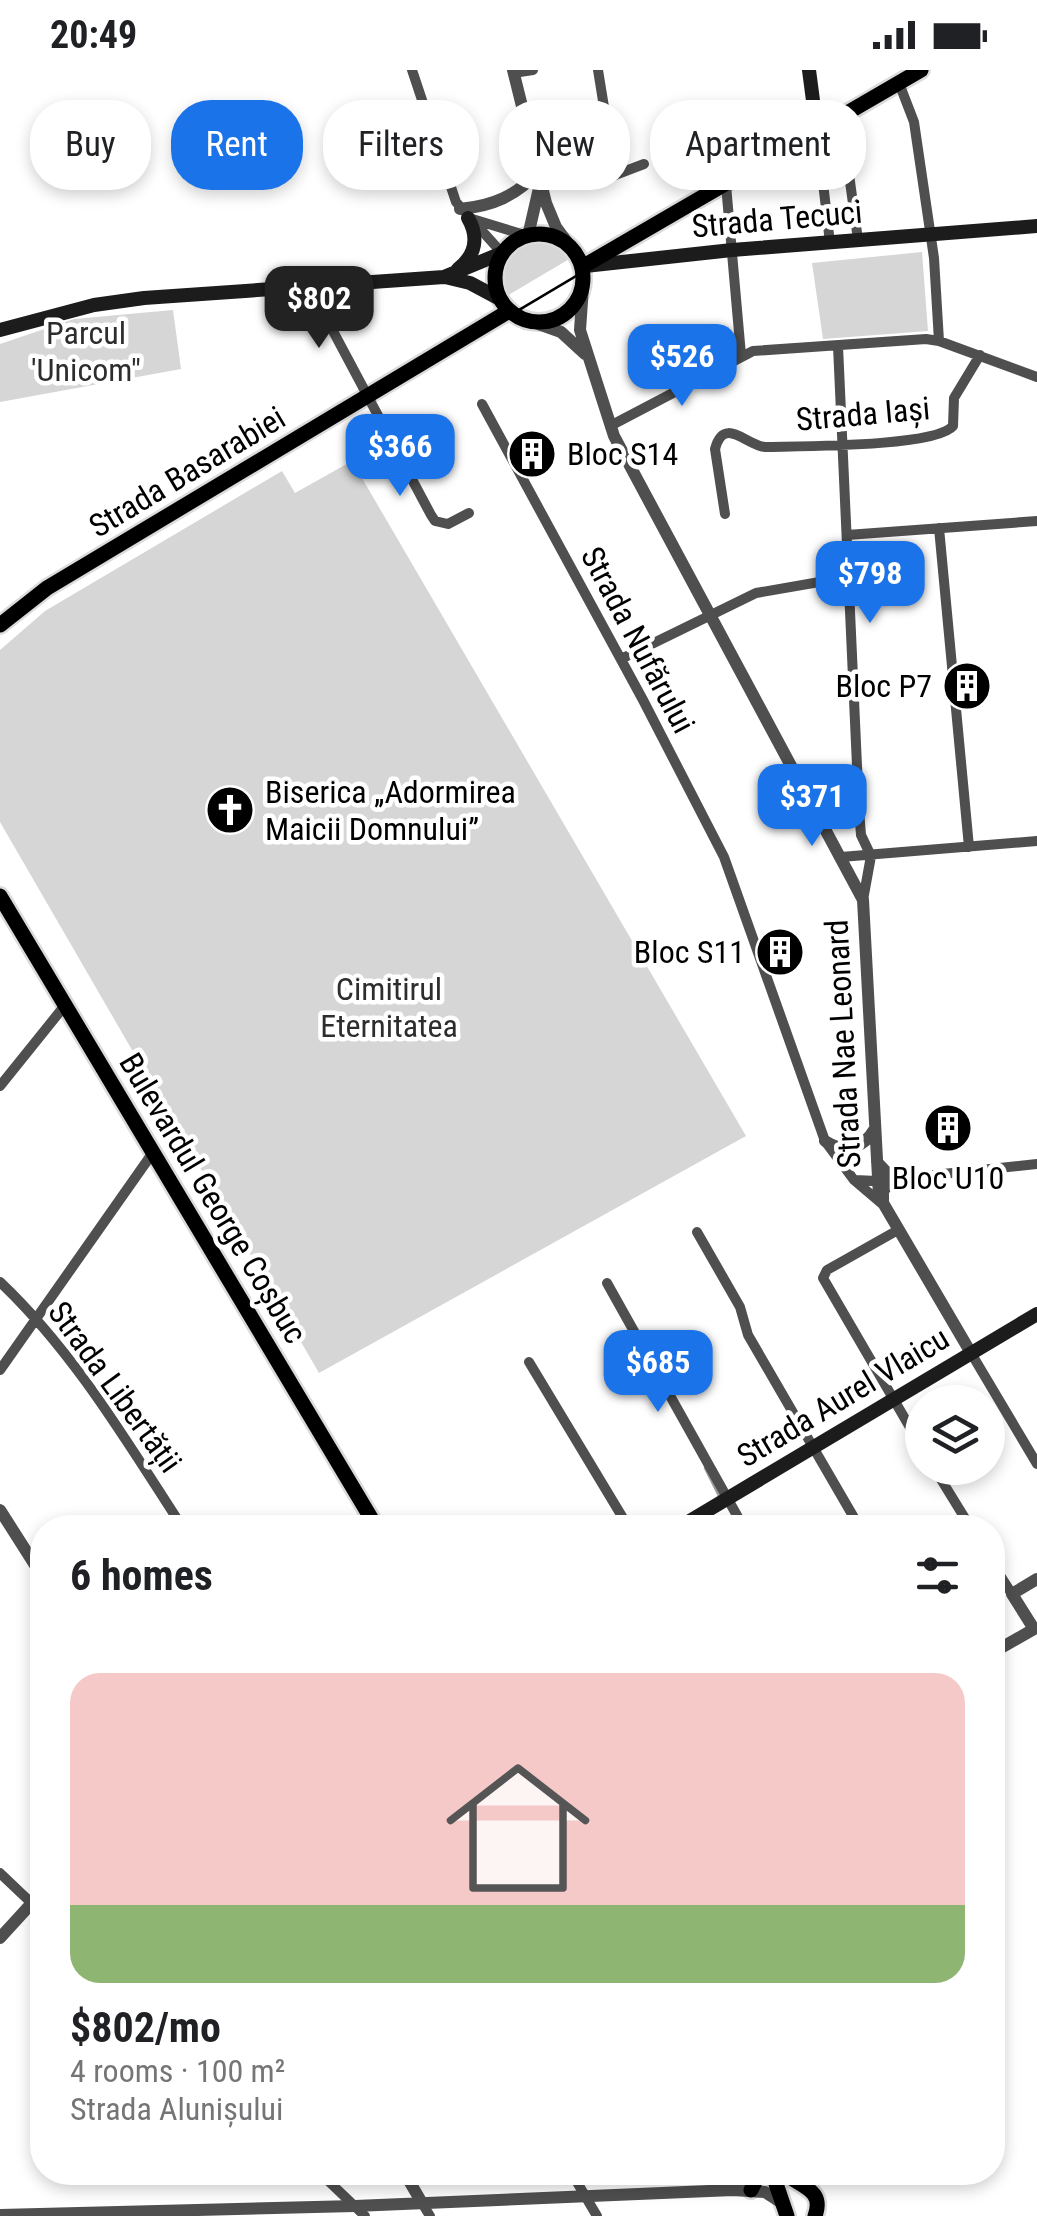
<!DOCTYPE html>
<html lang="en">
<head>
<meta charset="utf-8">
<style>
  :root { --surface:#fff; --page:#f2f2f2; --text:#202124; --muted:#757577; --line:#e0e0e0; --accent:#1a73e8 }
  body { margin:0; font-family:"Roboto Condensed",sans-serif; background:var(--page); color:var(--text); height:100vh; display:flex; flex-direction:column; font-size:38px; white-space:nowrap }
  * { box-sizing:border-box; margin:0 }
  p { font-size:32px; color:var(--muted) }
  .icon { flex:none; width:55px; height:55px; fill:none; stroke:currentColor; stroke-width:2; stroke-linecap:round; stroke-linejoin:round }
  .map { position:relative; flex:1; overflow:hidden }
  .sheet { position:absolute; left:30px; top:1445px; width:975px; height:670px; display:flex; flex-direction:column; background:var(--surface); border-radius:40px; box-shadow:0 5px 15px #0003 }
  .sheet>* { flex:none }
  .hud { position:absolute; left:30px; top:30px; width:978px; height:90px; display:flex; gap:20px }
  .buttons { position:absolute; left:905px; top:1315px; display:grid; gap:20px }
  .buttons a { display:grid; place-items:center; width:100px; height:100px; border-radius:50%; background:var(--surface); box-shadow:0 5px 15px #0003; font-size:50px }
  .price { position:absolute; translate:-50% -85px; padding:0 22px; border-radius:20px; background:var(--accent); color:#fff; font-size:32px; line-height:65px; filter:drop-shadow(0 2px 5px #0008) }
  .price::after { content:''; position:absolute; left:50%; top:60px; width:30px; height:22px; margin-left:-15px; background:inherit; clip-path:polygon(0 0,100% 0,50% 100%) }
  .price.on { background:#222; color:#fff }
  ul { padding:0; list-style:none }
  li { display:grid; align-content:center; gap:20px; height:530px; padding:0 40px }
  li+li { border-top:2px solid var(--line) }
  li span { display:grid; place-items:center; height:310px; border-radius:30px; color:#555 }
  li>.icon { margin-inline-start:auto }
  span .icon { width:180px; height:180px; fill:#fffc; stroke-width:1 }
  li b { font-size:42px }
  h2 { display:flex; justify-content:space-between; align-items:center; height:120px; padding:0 40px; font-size:42px }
  .pill { padding:0 35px; border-radius:40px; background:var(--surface); box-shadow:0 5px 15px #0003; font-size:35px; line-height:90px }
  .pill.on { background:var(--accent); color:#fff }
  .status { display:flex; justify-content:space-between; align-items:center; height:70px; padding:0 50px; background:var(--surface); direction:ltr }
  .status svg { height:28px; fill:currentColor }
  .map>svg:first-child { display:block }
  .green { fill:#d6d6d6 }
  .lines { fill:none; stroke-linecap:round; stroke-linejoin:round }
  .stream { stroke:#9d9d9d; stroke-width:2.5 }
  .primary-casing { stroke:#dbdbdb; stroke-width:20 }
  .minor { stroke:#4f4f4f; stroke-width:10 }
  .tertiary { stroke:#4f4f4f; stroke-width:12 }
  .secondary { stroke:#1c1c1c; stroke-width:14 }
  .primary { stroke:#000; stroke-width:15 }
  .tram { stroke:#000; stroke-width:2.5 }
  .labels { text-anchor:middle; stroke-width:9; stroke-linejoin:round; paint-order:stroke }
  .street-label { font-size:32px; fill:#000; stroke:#fff }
  .park-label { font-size:32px; fill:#2d2d2d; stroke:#fff }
  .poi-label { font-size:32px; fill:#000; stroke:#fff; text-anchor:start }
</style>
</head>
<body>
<div class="status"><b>20:49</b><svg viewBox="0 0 49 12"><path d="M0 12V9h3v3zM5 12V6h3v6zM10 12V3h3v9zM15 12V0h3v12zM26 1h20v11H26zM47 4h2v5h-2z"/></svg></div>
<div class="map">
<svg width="1037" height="2146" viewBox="0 0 1037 2146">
  <rect width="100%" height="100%" fill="#fff"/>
  <path class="green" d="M 536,170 L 554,173 L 571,188 L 505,227 C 494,198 507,178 536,170 Z
    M 922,182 L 928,261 L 823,269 L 812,193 Z
    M 173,240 L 181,299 L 0,332 L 0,274 L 74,249 Z
    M 352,391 L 746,1066 L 319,1303 L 0,752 L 0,580 L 45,541 L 282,401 L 295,423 Z"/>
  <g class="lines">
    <path class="stream" d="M 705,1398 L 719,1426"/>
    <g class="primary-casing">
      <path id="primary" d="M495 208a44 44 0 1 1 88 0a44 44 0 1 1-88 0Z
        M 582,197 L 921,0
        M 0,555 L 47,518 L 509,241
        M 0,826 L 377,1458
        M 772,2102 L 787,2146
        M 783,2102 C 800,2117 825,2119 815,2146
        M 751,2120 L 760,2102"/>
    </g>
    <path class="minor" d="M 412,0 L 456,132 L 502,183
      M 513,3 L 533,0
      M 899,13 L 914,52 L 934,188 L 939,271
      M 841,46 L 858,170
      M 817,61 L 830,173
      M 615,105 L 644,94
      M 587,114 L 615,105 L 598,0
      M 726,115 L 741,285
      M 469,148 L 528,166
      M 309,216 L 431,445 L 435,451 L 448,454 L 469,443
      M 838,276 L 859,740 L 861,765 L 871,786 L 863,830
      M 482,334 L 643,630 L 724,787 L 825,1071 L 854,1110 L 881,1133
      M 610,356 L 753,281 L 926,269 L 939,271 L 1037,307
      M 725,444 L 715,379 C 724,345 747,376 765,377 C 798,376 936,377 953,356 L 954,328 L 980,285
      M 939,458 L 969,777
      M 847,465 L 1037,451
      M 621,589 L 756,523 L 848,507
      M 841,787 L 1037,771
      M 0,1016 L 66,934
      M 855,1110 L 877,1111 L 1037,1094
      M 898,1160 L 827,1200 L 823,1208 L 922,1378
      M 697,1162 L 740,1237 L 748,1265 L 860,1458
      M 0,1212 C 74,1282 127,1372 183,1458
      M 607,1213 L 744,1458
      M 971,1283 L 1037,1394
      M 529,1292 L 629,1458
      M 0,1300 L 154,1081
      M 934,1398 L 971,1458
      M 992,1493 L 1012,1524
      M 0,1803 L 42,1843
      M 319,2102 L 365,2146
      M 571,2102 L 597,2146
      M 422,2133 L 430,2146"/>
    <path class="tertiary" d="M 513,0 L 546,133 L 556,157 L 570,176
      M 460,139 C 493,136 516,126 539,101
      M 528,166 L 539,118
      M 583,217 L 580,260 L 614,366 L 863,830 L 879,1126 L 971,1283
      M 533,252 L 561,262 L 585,284
      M 825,1071 C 844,1083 863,1079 874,1060
      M 877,1092 L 893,1109 L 883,1121 L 883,1131
      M 0,1440 L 42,1506
      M 992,1583 L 1034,1559 L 1012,1524 L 1037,1509
      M 0,1868 L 42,1822
      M 404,2102 L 422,2133
      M 0,2145 L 355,2136 L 733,2120 L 765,2122 L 782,2133"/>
    <path class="secondary" d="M 809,0 L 817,61
      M 585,196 L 732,180 L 1037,156
      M 458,199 C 476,185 479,167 468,148
      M 445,207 L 470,213 L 500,229
      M 0,260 L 94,235 L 144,228 L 444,207 L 502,183
      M 678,1458 L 1037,1244"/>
    <use href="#primary" class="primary"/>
    <path class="tram" d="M 0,557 L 49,519 L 923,0"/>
  </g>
  <defs>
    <g id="building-disc" transform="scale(2.5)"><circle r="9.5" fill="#000" stroke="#fff"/><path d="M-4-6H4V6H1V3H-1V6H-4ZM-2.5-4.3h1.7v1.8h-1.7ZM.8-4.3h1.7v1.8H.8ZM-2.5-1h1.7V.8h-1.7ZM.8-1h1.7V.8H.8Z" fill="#fff"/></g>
    <g id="church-disc" transform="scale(2.5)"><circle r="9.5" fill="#000" stroke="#fff"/><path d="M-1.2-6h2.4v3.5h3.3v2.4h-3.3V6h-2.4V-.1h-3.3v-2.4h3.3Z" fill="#fff"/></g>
  </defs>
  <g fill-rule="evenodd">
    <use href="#building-disc" x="532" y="384"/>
    <use href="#building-disc" x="967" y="616"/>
    <use href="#church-disc" x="230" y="740"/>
    <use href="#building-disc" x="780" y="882"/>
    <use href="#building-disc" x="948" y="1058"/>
  </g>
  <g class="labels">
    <g class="street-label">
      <text transform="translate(777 149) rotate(-5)" y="11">Strada Tecuci</text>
      <text transform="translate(863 344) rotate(-5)" y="11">Strada Iași</text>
      <text transform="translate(187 402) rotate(-31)" y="11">Strada Basarabiei</text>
      <text transform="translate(638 570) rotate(62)" y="11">Strada Nufărului</text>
      <text transform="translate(843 974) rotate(-93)" y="11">Strada Nae Leonard</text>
      <text transform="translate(213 1128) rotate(59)" y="11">Bulevardul George Coșbuc</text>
      <text transform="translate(115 1317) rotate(54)" y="11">Strada Libertății</text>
      <text transform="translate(843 1327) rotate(-31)" y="11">Strada Aurel Vlaicu</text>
    </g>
    <g class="park-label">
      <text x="86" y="274">Parcul<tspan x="86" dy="37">'Unicom"</tspan></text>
      <text x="389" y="930">Cimitirul<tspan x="389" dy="37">Eternitatea</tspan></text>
    </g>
    <g class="poi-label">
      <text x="567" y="395">Bloc S14</text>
      <text x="932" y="627" text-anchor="end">Bloc P7</text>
      <text x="265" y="733">Biserica „Adormirea<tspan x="265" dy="37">Maicii Domnului”</tspan></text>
      <text x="745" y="893" text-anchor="end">Bloc S11</text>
      <text x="948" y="1119" text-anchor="middle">Bloc U10</text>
    </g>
  </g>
</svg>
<div class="buttons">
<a><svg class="icon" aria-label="layers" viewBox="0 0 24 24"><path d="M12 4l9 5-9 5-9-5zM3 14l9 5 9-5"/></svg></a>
</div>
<b class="price on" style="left:319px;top:281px">$802</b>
<b class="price" style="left:682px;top:339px">$526</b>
<b class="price" style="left:400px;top:429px">$366</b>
<b class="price" style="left:870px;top:556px">$798</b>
<b class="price" style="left:812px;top:779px">$371</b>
<b class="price" style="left:658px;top:1345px">$685</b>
<div class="hud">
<a class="pill">Buy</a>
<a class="pill on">Rent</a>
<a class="pill">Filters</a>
<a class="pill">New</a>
<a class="pill">Apartment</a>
</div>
<section class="sheet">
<h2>6 homes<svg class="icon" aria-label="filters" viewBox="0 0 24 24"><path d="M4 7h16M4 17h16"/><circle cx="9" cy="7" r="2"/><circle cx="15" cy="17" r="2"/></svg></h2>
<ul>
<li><span style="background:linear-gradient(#f6c9c9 75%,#8fb573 0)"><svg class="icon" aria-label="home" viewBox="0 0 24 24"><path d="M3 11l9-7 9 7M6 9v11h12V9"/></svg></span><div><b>$802/mo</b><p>4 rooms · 100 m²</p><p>Strada Alunișului</p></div></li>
</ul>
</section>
</div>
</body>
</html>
